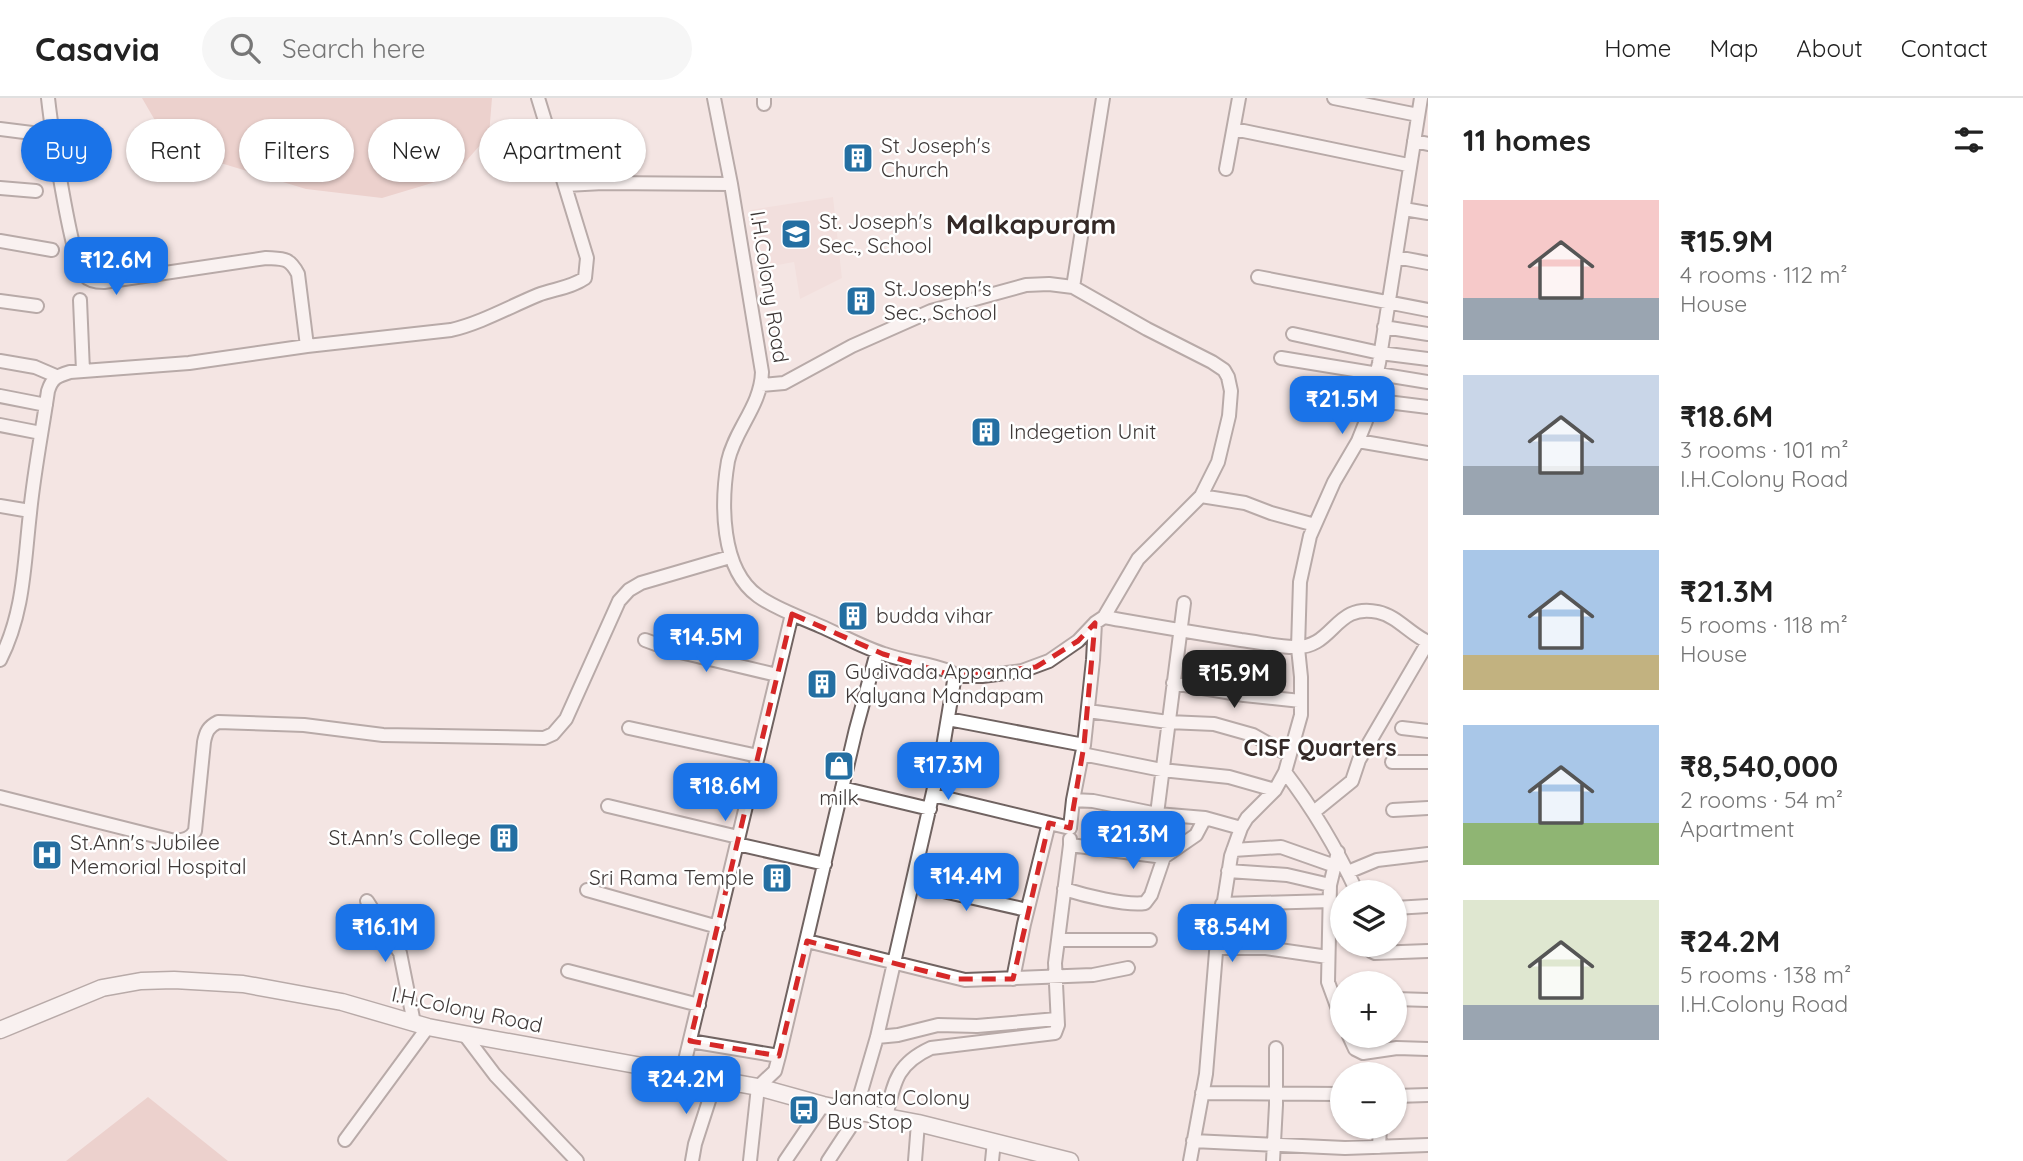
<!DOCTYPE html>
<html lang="en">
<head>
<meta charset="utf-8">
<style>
  :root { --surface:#fff; --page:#f6f6f6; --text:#222; --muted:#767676; --line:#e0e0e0; --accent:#1a73e8 }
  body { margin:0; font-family:Quicksand,sans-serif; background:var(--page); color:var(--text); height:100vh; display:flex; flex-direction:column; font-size:26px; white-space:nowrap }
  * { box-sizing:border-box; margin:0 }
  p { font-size:23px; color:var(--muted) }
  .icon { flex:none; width:38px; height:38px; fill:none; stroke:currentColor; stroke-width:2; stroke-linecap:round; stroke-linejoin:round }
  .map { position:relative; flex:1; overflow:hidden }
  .details { display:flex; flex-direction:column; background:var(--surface); width:595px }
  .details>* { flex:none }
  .hud { position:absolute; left:21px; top:21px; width:665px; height:63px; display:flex; gap:14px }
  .fabs { position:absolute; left:1330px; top:782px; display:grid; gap:14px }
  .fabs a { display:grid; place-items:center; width:77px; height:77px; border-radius:50%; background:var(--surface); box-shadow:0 2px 5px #0004; font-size:35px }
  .price { position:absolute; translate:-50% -60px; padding:0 16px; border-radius:14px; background:var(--accent); color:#fff; font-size:23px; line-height:46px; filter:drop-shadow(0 2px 4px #0008) }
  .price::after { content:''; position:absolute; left:50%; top:42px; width:21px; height:16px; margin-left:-10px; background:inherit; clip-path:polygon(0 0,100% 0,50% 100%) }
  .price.on { background:#222; color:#fff }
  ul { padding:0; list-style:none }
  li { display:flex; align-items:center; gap:21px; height:175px; padding:0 35px }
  li span { display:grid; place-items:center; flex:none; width:196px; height:140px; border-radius:0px; color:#555 }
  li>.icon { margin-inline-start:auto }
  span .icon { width:84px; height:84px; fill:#fffc; stroke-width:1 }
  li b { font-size:30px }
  h2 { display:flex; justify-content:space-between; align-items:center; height:84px; padding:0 35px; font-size:30px }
  .pill { padding:0 24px; border-radius:32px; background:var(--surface); box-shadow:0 2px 5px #0004; font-size:24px; line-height:63px }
  .pill.on { background:var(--accent); color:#fff }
  header { display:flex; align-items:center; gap:42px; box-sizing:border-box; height:98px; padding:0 35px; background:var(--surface); border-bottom:2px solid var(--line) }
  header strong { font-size:33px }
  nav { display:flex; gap:38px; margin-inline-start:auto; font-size:24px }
  .search { width:490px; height:63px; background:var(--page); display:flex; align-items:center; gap:18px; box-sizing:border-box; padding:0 24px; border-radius:38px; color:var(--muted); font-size:26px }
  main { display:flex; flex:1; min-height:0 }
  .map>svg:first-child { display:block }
  .built { fill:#f0d8d5 }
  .green { fill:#e2b8b2 }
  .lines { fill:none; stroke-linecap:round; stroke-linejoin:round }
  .minor-casing { stroke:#706361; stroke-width:16 }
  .tertiary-casing { stroke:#706361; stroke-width:19 }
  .minor { stroke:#fff; stroke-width:12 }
  .tertiary { stroke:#fff; stroke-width:16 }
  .marked { fill:none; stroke:#d62828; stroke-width:5; stroke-dasharray:14 9; stroke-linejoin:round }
  .labels { text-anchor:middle; stroke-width:5; stroke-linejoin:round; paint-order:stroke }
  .poi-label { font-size:21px; fill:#3e3837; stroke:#fff; text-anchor:start }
  .street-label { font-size:21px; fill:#3e3837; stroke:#fff }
  .neighbourhood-label { font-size:23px; font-weight:bold; fill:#342927; stroke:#fff }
  .district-label { font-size:28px; font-weight:bold; fill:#342927; stroke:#fff }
</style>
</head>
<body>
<header>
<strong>Casavia</strong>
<div class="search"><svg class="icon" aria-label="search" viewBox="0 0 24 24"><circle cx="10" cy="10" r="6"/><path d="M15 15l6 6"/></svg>Search here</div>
<nav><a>Home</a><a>Map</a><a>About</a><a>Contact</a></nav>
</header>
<main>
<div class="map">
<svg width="1428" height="1063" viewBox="0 0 1428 1063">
  <rect width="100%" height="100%" fill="#f4e5e3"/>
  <path class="built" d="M 833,99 L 842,180 L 800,201 L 794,164 L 762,170 L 750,112 Z"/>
  <path class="green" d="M 142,0 L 492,0 L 489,37 L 452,79 L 382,100 L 306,91 L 171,50 Z
    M 148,999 L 228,1063 L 66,1063 Z"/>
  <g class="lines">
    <g class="minor-casing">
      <path id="minor" d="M 48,0 C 51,27 71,162 84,177 C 89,183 98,184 104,184 L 266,160 C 283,161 289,159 298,176 L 307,248
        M 714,0 L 731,86 L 762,274 C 761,308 735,331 728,363 C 721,404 720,471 758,498 C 776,511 800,519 820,528 C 841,537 862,549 884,556 C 906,564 930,565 951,574 L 954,583 L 942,655 L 877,939 L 851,1028 L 828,1063
        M 1334,0 L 1418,17
        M 764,6 L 764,0
        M 0,31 L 32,35
        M 1234,31 L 1408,67
        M 1414,43 L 1428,46
        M 1226,71 L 1239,0
        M 566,87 L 603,85 L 731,86
        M 0,90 L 36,93
        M 1404,111 L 1428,115
        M 0,143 L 52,152
        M 1396,159 L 1428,165
        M 1258,179 L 1428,212
        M 1073,189 L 1103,0
        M 80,202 L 83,273
        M 0,203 L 37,208
        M 1384,229 L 1428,236
        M 1293,236 L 1380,255 L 1428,261
        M 1281,260 L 1428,284
        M 0,263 L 35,269 L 56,278
        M 761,287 L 784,285 L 852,248 L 931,213 L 1026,187 L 1049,186 L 1073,189 L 1147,231 L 1212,264 L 1224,272 L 1228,279 L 1231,293 L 1229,318 L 1218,364 L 1201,398
        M 0,298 L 46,307
        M 1371,302 L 1428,309
        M 0,327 L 41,335
        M 1358,343 L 1428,355
        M 0,408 L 30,413
        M 1104,519 C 1150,527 1195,535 1241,542 C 1259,544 1276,549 1294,549 C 1334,551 1334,504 1378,514 C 1397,518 1410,536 1428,544
        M 645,542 L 672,552 L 777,577
        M 0,562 C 24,515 24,467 30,415 C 34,374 42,334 48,293 C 52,280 57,278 70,274 L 189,265 L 307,248 L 451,232 C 481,225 509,209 538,197 C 553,191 571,190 585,180 L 587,160 L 538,0
        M 954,578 L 982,578 L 1022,573 L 1049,563 L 1078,543 L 1095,525 L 1104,519 L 1138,461 L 1201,398 L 1245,405 L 1271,415 L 1315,427
        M 1173,585 L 1244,597 L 1301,603
        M 1088,613 L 1168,624 L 1214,626 L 1253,637 L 1289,657
        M 948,621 L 1084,647 L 1082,656 L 1162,672 L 1229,679 L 1275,692
        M 629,630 L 758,658
        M 1402,630 L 1428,633
        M 1084,647 L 1093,562 L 1095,525
        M 1392,664 L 1428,664
        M 1285,674 C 1314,712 1337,751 1357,794
        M 842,690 L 930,711
        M 933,697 L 1070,730 L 1073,702 L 1093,703 L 1157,716 L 1205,720 L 1241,730
        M 0,699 L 175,743 C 184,742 190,741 195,733 L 204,644 C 206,634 208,629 218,624 L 304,627 L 383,637 L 544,640 L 553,636 L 566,621 L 619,503 L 629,492 L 641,485 L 730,459
        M 1073,702 L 1082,656
        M 608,708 L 738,739
        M 1393,712 L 1428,710
        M 1315,713 L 1352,683 L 1359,662 L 1428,544
        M 1157,716 L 1184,505
        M 1070,741 L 1070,747 L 1164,759 L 1196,737 L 1205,720
        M 737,746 L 825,766
        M 1070,747 L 1058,842 L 1150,842
        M 1233,752 L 1281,749 L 1335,768
        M 1338,754 L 1330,787 L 1328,884 L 1342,922
        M 1228,773 L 1287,777 L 1330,787
        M 1348,774 L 1377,762 L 1428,756
        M 912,786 L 1027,812
        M 1064,791 C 1083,797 1126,808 1145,805 L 1151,797 L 1164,759
        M 587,792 L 718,829
        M 367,803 L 400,855 L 414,925
        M 1222,806 L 1331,803
        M 1395,810 L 1428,808
        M 807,843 L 965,882 L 1093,877 L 1128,870
        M 1369,847 L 1371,853 L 1375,855 L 1428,853
        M 1217,850 L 1266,850 L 1328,859
        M 568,873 L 699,907
        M 1013,881 L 1024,826 L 1049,725
        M 1395,901 L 1428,902
        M 464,936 L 495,977 L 577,1063
        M 1349,938 L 1355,951 L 1363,955 L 1397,950 L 1428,951
        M 877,939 L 898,937 L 938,927 L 977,928 L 1057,921
        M 690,943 L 779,958 L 856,631 L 877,554
        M 682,975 L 792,516
        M 1202,995 L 1342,996
        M 1395,998 L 1428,997
        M 886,1019 C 894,985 896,966 931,950 L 1055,935 L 1058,927 L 1055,865 L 1058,842
        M 345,1042 L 428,929
        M 1193,1043 L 1345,1050 L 1428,1047
        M 1379,1049 L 1380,1029
        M 692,1063 L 695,1046 L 716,981
        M 750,1063 L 758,989 L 775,973 L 779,958
        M 785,1063 L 823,1007
        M 915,1063 L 918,1025
        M 992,1063 L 994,1043
        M 1190,1063 L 1206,976 L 1216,854 L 1231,758 L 1241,730 L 1247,720 L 1275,692 L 1285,674 L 1301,617 L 1301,579 L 1298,550 L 1300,484 L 1310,438 L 1334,384 L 1358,343 L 1366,323 L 1379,265 L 1421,0
        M 1273,1063 L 1276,1007 L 1276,950"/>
    </g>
    <g class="tertiary-casing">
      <path id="tertiary" d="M 0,932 L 102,890 L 141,883 L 174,882 L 243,886 L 342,904 L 428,929 L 464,936 L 758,989 L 823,1007 L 918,1025 L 1070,1063"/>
    </g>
    <use href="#minor" class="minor"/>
    <use href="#tertiary" class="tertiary"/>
  </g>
  <path d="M0 0H1428V1063H0ZM 792,516 L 883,556 L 954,578 L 1036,569 L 1078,543 L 1095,525 L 1084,647 L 1070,730 L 1049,725 L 1013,881 L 956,881 L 807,843 L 779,958 L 690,943 Z" fill="#f4e5e3" fill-opacity=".55" fill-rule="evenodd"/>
  <path class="marked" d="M 792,516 L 883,556 L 954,578 L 1036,569 L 1078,543 L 1095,525 L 1084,647 L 1070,730 L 1049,725 L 1013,881 L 956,881 L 807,843 L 779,958 L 690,943 Z"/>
  <defs>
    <g id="building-square" transform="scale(1.575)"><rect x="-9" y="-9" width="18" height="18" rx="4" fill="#246fa2" stroke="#fff"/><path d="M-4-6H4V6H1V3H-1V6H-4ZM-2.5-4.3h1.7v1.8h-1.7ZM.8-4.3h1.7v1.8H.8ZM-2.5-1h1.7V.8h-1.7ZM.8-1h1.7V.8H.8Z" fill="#fff"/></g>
    <g id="school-square" transform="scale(1.575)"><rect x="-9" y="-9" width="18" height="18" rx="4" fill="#246fa2" stroke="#fff"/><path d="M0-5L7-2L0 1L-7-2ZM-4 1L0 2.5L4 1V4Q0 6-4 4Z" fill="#fff"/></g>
    <g id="shop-square" transform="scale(1.575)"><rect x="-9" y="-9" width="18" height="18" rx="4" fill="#246fa2" stroke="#fff"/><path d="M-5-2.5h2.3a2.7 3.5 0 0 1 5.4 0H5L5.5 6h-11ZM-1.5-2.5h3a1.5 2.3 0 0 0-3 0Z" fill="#fff"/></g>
    <g id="hospital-square" transform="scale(1.575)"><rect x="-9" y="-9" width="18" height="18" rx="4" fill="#246fa2" stroke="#fff"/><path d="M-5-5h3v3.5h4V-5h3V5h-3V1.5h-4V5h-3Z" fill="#fff"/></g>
    <g id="bus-square" transform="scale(1.575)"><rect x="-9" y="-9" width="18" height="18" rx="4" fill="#246fa2" stroke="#fff"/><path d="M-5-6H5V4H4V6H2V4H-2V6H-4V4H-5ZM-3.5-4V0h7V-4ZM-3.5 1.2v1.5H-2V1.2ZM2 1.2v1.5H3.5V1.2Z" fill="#fff"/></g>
  </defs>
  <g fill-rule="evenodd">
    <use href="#building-square" x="858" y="60"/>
    <use href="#school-square" x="796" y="136"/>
    <use href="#building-square" x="861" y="203"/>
    <use href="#building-square" x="986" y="334"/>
    <use href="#building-square" x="853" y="518"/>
    <use href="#building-square" x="822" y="586"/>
    <use href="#shop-square" x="839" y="668"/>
    <use href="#building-square" x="504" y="740"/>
    <use href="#hospital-square" x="47" y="757"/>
    <use href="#building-square" x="777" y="780"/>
    <use href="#bus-square" x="804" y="1012"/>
  </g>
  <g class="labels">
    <g class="poi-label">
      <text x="881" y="55">St Joseph's<tspan x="881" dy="24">Church</tspan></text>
      <text x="819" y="131">St. Joseph's<tspan x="819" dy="24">Sec., School</tspan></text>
      <text x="884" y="198">St.Joseph's<tspan x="884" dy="24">Sec., School</tspan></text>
      <text x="1009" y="341">Indegetion Unit</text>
      <text x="876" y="525">budda vihar</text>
      <text x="845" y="581">Gudivada Appanna<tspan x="845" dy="24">Kalyana Mandapam</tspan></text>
      <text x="839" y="707" text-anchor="middle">milk</text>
      <text x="481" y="747" text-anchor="end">St.Ann's College</text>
      <text x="70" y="752">St.Ann's Jubilee<tspan x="70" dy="24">Memorial Hospital</tspan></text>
      <text x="754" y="787" text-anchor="end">Sri Rama Temple</text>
      <text x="827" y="1007">Janata Colony<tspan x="827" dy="24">Bus Stop</tspan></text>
    </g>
    <g class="street-label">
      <text transform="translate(769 189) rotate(81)" y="7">I.H.Colony Road</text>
      <text transform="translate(467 912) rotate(12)" y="7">I.H.Colony Road</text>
    </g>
    <g class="neighbourhood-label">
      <text x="1320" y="658">CISF Quarters</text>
    </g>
    <g class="district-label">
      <text x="1031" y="136">Malkapuram</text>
    </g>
  </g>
</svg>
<div class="fabs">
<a><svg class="icon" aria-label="layers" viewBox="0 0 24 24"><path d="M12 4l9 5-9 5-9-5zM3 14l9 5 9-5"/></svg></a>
<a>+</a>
<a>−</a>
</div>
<b class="price" style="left:116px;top:199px">₹12.6M</b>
<b class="price" style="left:1342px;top:338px">₹21.5M</b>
<b class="price" style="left:706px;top:576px">₹14.5M</b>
<b class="price on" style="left:1234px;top:612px">₹15.9M</b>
<b class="price" style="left:948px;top:704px">₹17.3M</b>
<b class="price" style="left:725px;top:725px">₹18.6M</b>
<b class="price" style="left:1133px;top:773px">₹21.3M</b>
<b class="price" style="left:966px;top:815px">₹14.4M</b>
<b class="price" style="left:385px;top:866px">₹16.1M</b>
<b class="price" style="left:1232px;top:866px">₹8.54M</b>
<b class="price" style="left:686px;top:1018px">₹24.2M</b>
<div class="hud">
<a class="pill on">Buy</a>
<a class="pill">Rent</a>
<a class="pill">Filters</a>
<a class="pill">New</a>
<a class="pill">Apartment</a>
</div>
</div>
<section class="details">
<h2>11 homes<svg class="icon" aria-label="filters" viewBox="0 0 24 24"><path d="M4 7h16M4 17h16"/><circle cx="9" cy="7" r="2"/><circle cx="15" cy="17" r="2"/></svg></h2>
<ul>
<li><span style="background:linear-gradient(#f6c9c9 70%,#9aa5b1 0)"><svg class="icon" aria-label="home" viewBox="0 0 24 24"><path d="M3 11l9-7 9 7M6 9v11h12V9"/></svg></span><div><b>₹15.9M</b><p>4 rooms · 112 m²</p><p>House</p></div></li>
<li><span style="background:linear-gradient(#c9d6e8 65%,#9aa5b1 0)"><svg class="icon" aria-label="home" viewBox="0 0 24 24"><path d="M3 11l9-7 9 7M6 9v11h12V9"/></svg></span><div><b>₹18.6M</b><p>3 rooms · 101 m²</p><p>I.H.Colony Road</p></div></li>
<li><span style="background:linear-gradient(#a9c7e8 75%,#c2b280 0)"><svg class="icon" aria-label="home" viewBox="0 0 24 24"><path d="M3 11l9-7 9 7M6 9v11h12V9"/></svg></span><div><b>₹21.3M</b><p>5 rooms · 118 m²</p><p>House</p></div></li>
<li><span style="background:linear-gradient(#a9c7e8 70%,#8fb573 0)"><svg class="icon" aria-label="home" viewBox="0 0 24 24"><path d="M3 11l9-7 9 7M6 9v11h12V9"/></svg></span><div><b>₹8,540,000</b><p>2 rooms · 54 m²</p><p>Apartment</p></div></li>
<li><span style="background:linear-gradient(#dfe7d0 75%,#9aa5b1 0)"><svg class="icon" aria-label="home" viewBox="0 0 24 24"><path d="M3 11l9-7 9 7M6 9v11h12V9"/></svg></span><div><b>₹24.2M</b><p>5 rooms · 138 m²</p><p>I.H.Colony Road</p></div></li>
</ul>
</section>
</main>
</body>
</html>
